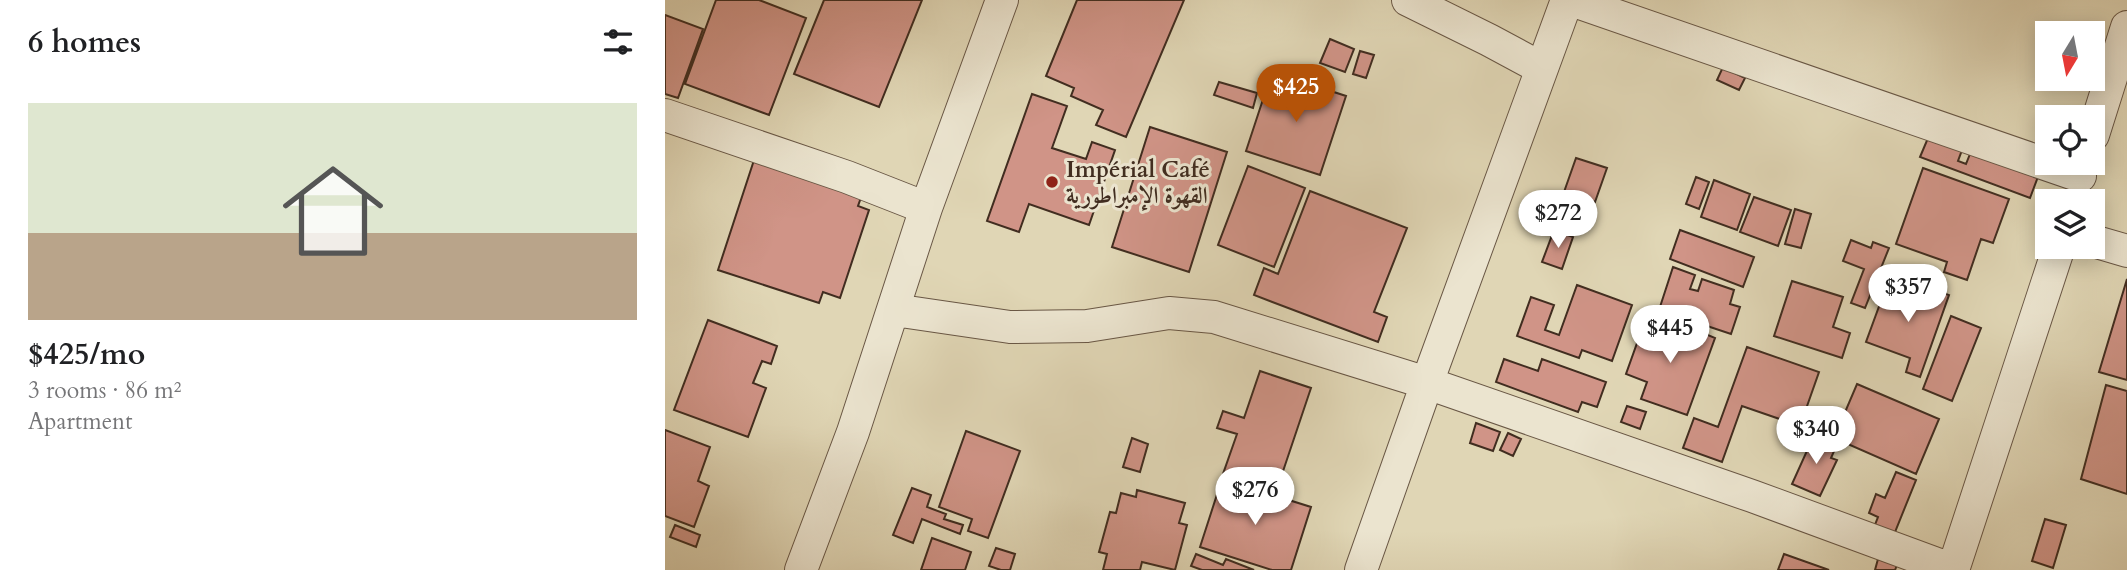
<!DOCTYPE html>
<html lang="en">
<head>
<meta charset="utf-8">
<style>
  :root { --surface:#fff; --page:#f2f2f2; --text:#202124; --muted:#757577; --line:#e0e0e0; --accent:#b45309 }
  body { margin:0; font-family:Cardo,Amiri,serif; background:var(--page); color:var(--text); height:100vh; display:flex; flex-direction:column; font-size:26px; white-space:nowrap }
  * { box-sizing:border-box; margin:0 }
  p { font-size:23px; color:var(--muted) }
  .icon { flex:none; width:38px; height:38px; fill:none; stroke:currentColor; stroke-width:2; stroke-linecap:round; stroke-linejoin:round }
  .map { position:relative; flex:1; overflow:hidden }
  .drawer { display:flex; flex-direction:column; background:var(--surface); width:665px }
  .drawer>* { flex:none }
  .needle { width:46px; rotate:190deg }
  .controls { position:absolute; left:1370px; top:21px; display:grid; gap:14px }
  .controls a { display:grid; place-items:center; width:70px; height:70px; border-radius:0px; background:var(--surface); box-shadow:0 4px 18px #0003; font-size:35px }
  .price { position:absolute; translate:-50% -60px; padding:0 16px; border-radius:24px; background:#fff; color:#222; font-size:23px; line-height:46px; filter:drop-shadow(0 2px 4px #0008) }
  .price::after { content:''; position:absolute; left:50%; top:42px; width:21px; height:16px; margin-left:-10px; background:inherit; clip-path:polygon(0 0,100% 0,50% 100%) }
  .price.on { background:var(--accent); color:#fff }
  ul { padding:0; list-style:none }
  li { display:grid; align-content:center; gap:14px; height:371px; padding:0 28px }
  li+li { border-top:2px solid var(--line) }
  li span { display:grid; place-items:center; height:217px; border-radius:0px; color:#555 }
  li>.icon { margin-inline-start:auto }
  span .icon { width:126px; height:126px; fill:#fffc; stroke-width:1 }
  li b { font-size:30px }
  h2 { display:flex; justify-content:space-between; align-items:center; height:84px; padding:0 28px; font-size:30px }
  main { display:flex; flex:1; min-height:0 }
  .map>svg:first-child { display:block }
  .building { fill:#d09487; stroke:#412d20; stroke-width:2 }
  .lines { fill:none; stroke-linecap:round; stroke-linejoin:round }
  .street-casing { stroke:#695745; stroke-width:34 }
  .street { stroke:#ebe4cf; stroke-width:32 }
  .poi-dot { fill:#8f2418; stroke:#ebe4cf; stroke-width:2.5 }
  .labels { text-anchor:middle; stroke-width:6; stroke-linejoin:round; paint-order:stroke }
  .poi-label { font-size:23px; font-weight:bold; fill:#412d20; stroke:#ebe4cf; text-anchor:start }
</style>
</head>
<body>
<main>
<section class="drawer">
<h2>6 homes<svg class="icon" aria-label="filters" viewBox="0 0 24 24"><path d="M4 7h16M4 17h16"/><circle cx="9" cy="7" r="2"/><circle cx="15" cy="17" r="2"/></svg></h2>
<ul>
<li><span style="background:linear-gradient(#dfe7d0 60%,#b9a48a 0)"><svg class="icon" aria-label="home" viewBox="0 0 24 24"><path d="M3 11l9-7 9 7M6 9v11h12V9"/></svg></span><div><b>$425/mo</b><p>3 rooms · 86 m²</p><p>Apartment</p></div></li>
</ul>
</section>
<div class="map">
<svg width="1462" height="570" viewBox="0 0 1462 570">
  <rect width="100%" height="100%" fill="#e0d6b5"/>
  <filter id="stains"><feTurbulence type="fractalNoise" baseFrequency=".00286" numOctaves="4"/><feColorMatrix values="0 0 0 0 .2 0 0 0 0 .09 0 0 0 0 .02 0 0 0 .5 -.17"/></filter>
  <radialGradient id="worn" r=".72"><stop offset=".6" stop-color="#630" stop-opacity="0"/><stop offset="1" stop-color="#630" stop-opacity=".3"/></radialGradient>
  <path class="building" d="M 51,0 L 94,0 L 141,18 L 104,115 L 20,84 Z
    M 159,0 L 257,0 L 214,107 L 129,74 Z
    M 412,0 L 519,0 L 461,137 L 431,125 L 438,110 L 406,96 L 409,88 L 381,76 Z
    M 0,15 L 38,29 L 13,98 L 0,94 Z
    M 665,39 L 689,49 L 680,72 L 655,63 Z
    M 695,51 L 709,55 L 701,78 L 688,74 Z
    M 1058,67 L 1080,78 L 1074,90 L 1052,80 Z
    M 607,72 L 681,96 L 655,175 L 581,151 Z
    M 554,82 L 592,93 L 588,108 L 549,95 Z
    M 367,94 L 402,106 L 387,148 L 421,159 L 427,142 L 450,150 L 424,225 L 364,204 L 354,232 L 322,221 Z
    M 485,127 L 562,152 L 524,272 L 447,247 Z
    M 1263,138 L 1297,150 L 1293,161 L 1301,164 L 1307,149 L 1374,174 L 1365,198 L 1255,157 Z
    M 91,154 L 199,189 L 193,206 L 204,210 L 175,298 L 158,292 L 154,303 L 53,270 Z
    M 911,158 L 942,168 L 930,202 L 899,192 Z
    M 583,166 L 640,188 L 609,267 L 553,245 Z
    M 1258,168 L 1344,199 L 1328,243 L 1316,239 L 1302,280 L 1279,272 L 1282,262 L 1231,244 Z
    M 1031,177 L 1044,182 L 1034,209 L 1021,204 Z
    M 1049,180 L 1085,194 L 1072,230 L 1036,217 Z
    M 645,191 L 742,228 L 709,312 L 722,317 L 713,342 L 589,295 L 599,268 L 613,274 Z
    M 1089,197 L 1126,210 L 1113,246 L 1075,232 Z
    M 1130,209 L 1146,214 L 1136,248 L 1120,244 Z
    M 889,230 L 908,237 L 897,269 L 877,262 Z
    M 1015,230 L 1089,257 L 1078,287 L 1005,259 Z
    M 1186,240 L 1206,248 L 1208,242 L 1224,248 L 1200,308 L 1186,303 L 1199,269 L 1178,261 Z
    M 1008,267 L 1030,275 L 1025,289 L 1033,291 L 1037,279 L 1069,290 L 1065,304 L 1075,307 L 1066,334 L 994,310 Z
    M 1462,279 L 1462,380 L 1434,372 Z
    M 1127,281 L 1178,297 L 1168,327 L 1185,333 L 1177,358 L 1109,336 Z
    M 1223,282 L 1264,296 L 1267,289 L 1284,295 L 1255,377 L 1241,372 L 1245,358 L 1201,342 Z
    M 912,285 L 967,305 L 947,361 L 917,350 L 914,358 L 852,336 L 866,297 L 889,305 L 880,330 L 894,335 Z
    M 1286,316 L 1316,328 L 1287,401 L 1258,389 Z
    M 981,318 L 1018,331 L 1014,343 L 1023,346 L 1029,329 L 1050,338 L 1022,415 L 976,399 L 982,382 L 961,374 Z
    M 43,320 L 112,346 L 106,364 L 97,361 L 88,383 L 101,388 L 83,437 L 9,410 Z
    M 1082,347 L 1154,372 L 1135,426 L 1077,406 L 1057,462 L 1018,448 L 1029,418 L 1053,427 Z
    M 839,359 L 873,371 L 877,359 L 941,382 L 932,407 L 917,402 L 913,412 L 831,382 Z
    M 595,371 L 646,388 L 611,492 L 558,474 L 572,434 L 552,428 L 558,411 L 579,418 Z
    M 1192,384 L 1274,419 L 1251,474 L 1169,438 Z
    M 1441,385 L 1462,391 L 1462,494 L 1416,479 Z
    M 962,406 L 981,412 L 975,429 L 956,422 Z
    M 811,423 L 835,432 L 828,451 L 805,443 Z
    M 0,430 L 45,447 L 33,481 L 44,486 L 29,527 L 0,516 Z
    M 301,431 L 355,451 L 323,538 L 303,531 L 307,519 L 274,507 Z
    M 843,433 L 856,439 L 848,456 L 835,450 Z
    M 1150,433 L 1168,441 L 1165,446 L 1170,449 L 1166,458 L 1172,460 L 1155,496 L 1127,484 Z
    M 467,438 L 483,444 L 475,472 L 458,467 Z
    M 1231,472 L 1251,480 L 1226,542 L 1206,535 L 1213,517 L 1204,513 L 1211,494 L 1220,498 Z
    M 557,479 L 646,507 L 626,570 L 607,570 L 535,547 Z
    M 247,488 L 266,495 L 262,507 L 281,514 L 279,519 L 298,525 L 295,534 L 257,519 L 248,543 L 228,535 Z
    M 472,490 L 520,503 L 514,523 L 522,525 L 510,570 L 477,562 L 475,570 L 438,570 L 442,554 L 434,552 L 445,512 L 451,513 L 456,493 L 471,497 Z
    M 1380,519 L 1401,525 L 1388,568 L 1367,561 Z
    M 10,525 L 35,535 L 31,547 L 5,537 Z
    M 267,538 L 306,552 L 300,570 L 256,570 Z
    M 331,548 L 350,554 L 345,570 L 336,570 L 324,566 Z
    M 531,554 L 558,565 L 561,559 L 589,570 L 537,570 L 526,566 Z
    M 1119,554 L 1164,570 L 1113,570 Z
    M 1213,559 L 1232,565 L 1230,570 L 1210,570 Z"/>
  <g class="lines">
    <g class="street-casing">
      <path id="street" d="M 743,0 L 824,40 L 876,68
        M 906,0 L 1415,176
        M 0,115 L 182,177 L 261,208
        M 1428,135 L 1462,27
        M 1428,241 L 1462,251
        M 229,310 L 345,327 L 422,326 L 504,313 L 549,317 L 762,383 L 1087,496 L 1288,570
        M 136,570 L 188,432 L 261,208 L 337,0
        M 696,570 L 762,383 L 902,0
        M 1288,570 L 1394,247"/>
    </g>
    <use href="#street" class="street"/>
  </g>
  <circle class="poi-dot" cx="387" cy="182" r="7"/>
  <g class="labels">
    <g class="poi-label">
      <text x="401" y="177">Impérial Café<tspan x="401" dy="26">القهوة الإمبراطورية</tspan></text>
    </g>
  </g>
  <rect width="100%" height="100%" filter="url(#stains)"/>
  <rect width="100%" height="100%" fill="url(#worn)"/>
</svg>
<div class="controls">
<a><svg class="needle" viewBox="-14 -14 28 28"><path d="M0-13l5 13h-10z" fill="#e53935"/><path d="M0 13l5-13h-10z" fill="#757577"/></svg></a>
<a><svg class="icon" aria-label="locate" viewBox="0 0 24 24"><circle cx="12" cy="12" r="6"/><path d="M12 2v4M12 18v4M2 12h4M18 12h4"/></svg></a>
<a><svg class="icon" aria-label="layers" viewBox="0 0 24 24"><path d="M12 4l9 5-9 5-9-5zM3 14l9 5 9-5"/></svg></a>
</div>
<b class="price on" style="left:631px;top:124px">$425</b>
<b class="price" style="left:893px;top:250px">$272</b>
<b class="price" style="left:1243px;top:324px">$357</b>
<b class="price" style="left:1005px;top:365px">$445</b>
<b class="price" style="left:1151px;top:466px">$340</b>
<b class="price" style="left:590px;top:527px">$276</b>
</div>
</main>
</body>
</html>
